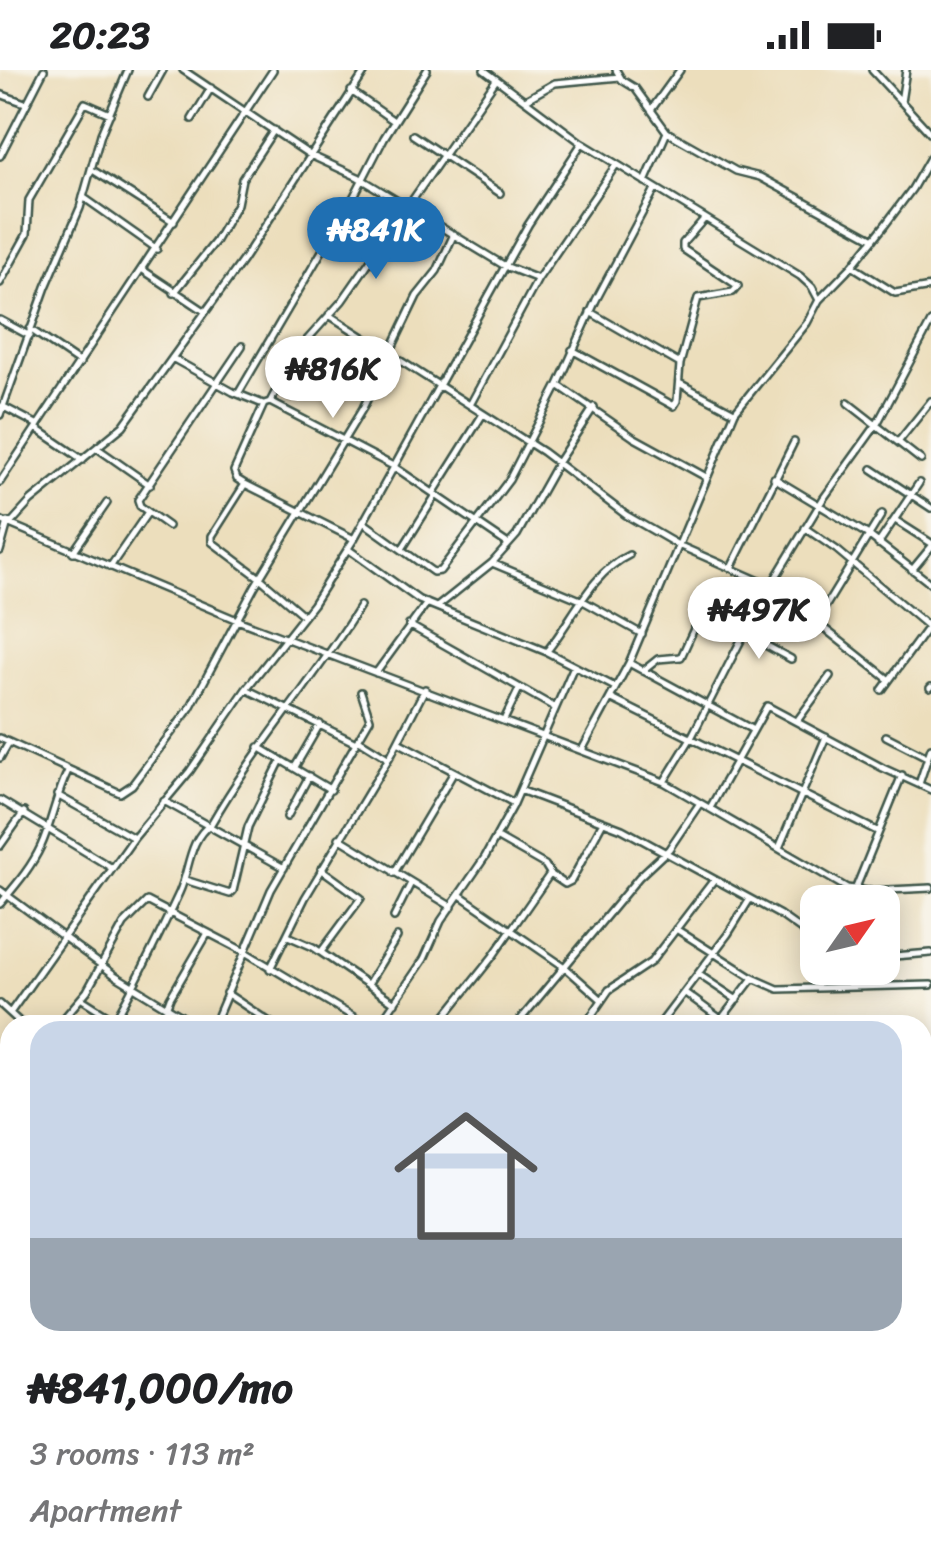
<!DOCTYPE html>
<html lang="en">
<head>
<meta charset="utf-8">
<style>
  :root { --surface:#fff; --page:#f6f6f6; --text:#202124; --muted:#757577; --line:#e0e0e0; --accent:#1f6fb2 }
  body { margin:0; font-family:Sriracha,sans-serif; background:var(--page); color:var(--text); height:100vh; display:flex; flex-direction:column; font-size:38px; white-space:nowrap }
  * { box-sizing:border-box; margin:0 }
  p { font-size:32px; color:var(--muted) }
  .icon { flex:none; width:55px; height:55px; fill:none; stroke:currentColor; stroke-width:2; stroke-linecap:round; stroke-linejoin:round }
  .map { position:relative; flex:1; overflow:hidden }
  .sheet { position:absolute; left:0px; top:945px; width:932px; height:552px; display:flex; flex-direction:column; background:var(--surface); border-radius:30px 30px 0 0; box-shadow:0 5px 25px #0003 }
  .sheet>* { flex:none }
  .needle { width:65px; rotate:56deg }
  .tools { position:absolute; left:800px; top:815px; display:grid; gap:20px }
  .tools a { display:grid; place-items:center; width:100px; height:100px; border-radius:20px; background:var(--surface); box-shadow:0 5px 25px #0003; font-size:50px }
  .price { position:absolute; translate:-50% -85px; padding:0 22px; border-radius:35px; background:#fff; color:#222; font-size:32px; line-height:65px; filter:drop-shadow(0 2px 5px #0008) }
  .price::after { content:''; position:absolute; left:50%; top:60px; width:30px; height:22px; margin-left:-15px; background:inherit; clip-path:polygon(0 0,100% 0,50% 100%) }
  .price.current { background:var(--accent); color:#fff }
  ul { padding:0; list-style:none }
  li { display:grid; align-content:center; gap:20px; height:530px; padding:0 30px }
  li+li { border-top:2px solid var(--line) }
  li span { display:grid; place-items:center; height:310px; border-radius:30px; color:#555 }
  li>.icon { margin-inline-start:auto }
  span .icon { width:180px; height:180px; fill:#fffc; stroke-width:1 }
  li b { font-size:42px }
  .status { display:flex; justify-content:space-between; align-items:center; height:70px; padding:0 50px; background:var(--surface); direction:ltr }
  .status svg { height:28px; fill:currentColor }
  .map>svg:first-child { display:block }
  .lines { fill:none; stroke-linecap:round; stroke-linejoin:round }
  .minor-casing { stroke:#3e5548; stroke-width:10 }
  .minor { stroke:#fff; stroke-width:5 }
</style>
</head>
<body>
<div class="status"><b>20:23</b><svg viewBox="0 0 49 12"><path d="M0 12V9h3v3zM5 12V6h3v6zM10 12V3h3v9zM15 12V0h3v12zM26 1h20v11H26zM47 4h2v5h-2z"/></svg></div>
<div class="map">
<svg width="931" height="1496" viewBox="0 0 931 1496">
  <rect width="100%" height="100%" fill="#f7f3e8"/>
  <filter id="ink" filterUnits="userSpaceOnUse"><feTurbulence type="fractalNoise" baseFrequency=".01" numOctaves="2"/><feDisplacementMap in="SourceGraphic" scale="20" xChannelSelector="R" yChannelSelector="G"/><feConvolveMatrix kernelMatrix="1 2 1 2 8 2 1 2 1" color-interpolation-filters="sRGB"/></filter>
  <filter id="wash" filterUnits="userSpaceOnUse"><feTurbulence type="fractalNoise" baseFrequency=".0048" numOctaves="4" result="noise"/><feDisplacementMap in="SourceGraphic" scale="40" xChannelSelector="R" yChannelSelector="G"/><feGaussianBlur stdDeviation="2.25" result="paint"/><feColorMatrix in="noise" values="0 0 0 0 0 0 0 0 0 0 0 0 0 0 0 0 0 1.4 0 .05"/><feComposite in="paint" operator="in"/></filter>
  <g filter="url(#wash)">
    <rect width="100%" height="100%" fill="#ecdebc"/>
  </g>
  <g filter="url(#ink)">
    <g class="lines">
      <g class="minor-casing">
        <path id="minor" d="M 183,0 L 310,85 L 358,107 L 505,196 L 538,209
          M 484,0 L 582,73 L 800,206 L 812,217 L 819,230
          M 616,0 L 622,10 L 635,18 L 667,62 L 736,101 L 760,107 L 874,169
          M 872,0 L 931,64
          M 351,21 L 394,51
          M 0,24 L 25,33
          M 148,27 L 163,0
          M 525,30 L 555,13 L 620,7
          M 901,32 L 906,0
          M 651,40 L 680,0
          M 192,49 L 211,18
          M 413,65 L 500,123
          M 0,86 L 44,0
          M 91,99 L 174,152
          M 645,112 L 667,62
          M 83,127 L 157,179
          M 852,196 L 895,223 L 931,217
          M 143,200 L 203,240
          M 0,213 L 27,164 L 29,130 L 85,33 L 110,44
          M 174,223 L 215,172 L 237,134 L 242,109 L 274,60
          M 590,242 L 680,294
          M 329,245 L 543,382 L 626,445 L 678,475 L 771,516 L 888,609
          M 0,250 L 30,266
          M 30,259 L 80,293
          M 572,280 L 674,336 L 677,331 L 680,294 L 698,228 L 733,222 L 738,216 L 683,179 L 683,173 L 705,148
          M 172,288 L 233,322 L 263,334
          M 679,313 L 734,342
          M 558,315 L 633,367 L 706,407
          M 238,324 L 352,130 L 384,68 L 427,0
          M 270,332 L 393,396 L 508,474
          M 848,333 L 921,390
          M 470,335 L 538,209 L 616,95
          M 2,336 L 38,355
          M 0,345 L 46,217 L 80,138 L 101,64 L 128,0
          M 36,358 L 83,390
          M 899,371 L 931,331
          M 97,378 L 150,415
          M 872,399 L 931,438
          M 774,408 L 867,464 L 931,514
          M 0,412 L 273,0
          M 245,414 L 212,466 L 212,472 L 260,508 L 303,545
          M 434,422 L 483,344
          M 0,450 L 237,550 L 664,712 L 847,818 L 867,821 L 931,818
          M 895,450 L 931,473
          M 363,452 L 433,502 L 440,501 L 509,410 L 558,315 L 596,230 L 655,119
          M 11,453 L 31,431 L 123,356 L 243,190 L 366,0
          M 168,456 L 140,436 L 138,430 L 242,276
          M 805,458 L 837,480 L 931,559
          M 354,469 L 245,414 L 237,409 L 234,401 L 264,334 L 270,332 L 297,281 L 342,231 L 496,10
          M 878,474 L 919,413
          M 348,479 L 419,530 L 547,582 L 615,617
          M 402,479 L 436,425
          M 0,481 L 8,452
          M 73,482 L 107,433
          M 492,493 L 583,531 L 642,564
          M 110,497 L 148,442
          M 731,498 L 794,372
          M 912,500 L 931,477
          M 437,537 L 492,493 L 517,465 L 558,392 L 594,337
          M 816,552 L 882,444
          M 409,555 L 554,637
          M 547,581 C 573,549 591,503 629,485
          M 629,593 L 753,660
          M 643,601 L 658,589 L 681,587 L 698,550 L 709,544 L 791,589
          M 376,603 L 427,533
          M 930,618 L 931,617
          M 246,619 L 356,673
          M 882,620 L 928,557
          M 610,628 L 877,761
          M 505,648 L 519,619
          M 797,651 L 830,606
          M 886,666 L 927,687
          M 0,668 L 120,723 L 132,715 L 190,638 L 255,516 L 363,338 L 417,226 L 437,201 L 454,164
          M 359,670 L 388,688
          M 398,672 L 514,733
          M 259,677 L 331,720
          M 582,680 L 629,593 L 735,342 L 807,253 L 819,230 L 852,196 L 885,155 L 912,119 L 931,86
          M 0,688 L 8,674
          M 295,697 L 320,654
          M 664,712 L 691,668 L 759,535 L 823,429 L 877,354 L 931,252
          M 919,714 L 931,678
          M 520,720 L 622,759 L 780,845 L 818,872
          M 57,725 L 132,767
          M 0,730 L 112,798
          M 164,731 L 284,798
          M 710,738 L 767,636 L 883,698 L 931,720
          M 287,747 L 309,706
          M 496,767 L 545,795 L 550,803
          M 339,768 L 452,837
          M 0,776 L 24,742
          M 779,778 L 826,667
          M 394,803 L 454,702
          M 185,810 L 230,824 L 233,821 L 248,757 L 281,690
          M 0,820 L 116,906 L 196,955
          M 855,820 L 902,705
          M 460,825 L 566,898 L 602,930
          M 0,834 C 15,816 31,798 41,776 C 52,752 56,725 68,701
          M 394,847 L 411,813
          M 676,859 L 753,908 L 778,919 L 931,915
          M 288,866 L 313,877 L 395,933
          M 321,882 L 361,828 L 321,799
          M 882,887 L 931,883
          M 270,899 L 305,828 L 392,683 L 425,619
          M 698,904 L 737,930
          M 368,914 L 397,867
          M 684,922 L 722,950
          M 226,923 L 274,955
          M 82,929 L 115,950
          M 0,934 L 23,955
          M 10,943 L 134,768 L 190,701 L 246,619 L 313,534 L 354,469 L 528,155 L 582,73
          M 386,945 L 424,889 L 441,851 L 485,787 L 513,736 L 574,596
          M 58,955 L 87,921 L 124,854 L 147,831 L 245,882 L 367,955
          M 112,955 C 137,912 158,868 179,823 C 190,800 188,770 211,754 C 255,677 314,611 360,536
          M 160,955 L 170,928 L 208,863
          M 214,955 L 271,820 L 370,649 L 361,622
          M 371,955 L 386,945 L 415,955
          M 438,955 L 493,886 L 550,804 L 565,814 L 571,811 L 603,752
          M 516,955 L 639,807 L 669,779 L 700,733
          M 585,955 L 609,920 L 651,892 L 713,811
          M 659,955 L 728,864 L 750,829
          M 717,955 L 753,908
          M 922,978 L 931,977
          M 0,982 L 10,964
          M 0,1018 L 10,1025
          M 922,1044 L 931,1047
          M 0,1075 L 10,1076
          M 922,1104 L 931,1106
          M 0,1137 L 10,1118
          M 0,1163 L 10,1169
          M 922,1171 L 931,1174
          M 922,1215 L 931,1217
          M 0,1248 L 10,1254
          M 1,1249 L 10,1236
          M 922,1271 L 931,1274
          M 922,1334 L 931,1338
          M 922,1392 L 931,1395
          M 0,1420 L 10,1403
          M 0,1474 L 10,1479
          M 922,1474 L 931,1444
          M 26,1488 L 35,1492
          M 239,1488 L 255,1496
          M 352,1488 L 369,1496
          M 634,1488 L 646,1496
          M 780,1488 L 794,1496
          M 138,1496 L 142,1488
          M 274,1496 L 278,1488
          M 404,1496 L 404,1488
          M 507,1496 L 507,1488
          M 563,1496 L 567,1488
          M 614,1496 L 617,1488
          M 667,1496 L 672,1488
          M 710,1496 L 712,1488
          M 916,1496 L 919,1488"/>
      </g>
      <use href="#minor" class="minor"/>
    </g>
  </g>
</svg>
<div class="tools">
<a><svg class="needle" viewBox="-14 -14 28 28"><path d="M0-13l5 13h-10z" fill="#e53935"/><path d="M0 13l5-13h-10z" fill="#757577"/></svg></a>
</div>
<b class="price current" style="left:376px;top:212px">₦841K</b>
<b class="price" style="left:333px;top:351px">₦816K</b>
<b class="price" style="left:759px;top:592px">₦497K</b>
<section class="sheet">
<ul>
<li><span style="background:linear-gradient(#c9d6e8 70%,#9aa5b1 0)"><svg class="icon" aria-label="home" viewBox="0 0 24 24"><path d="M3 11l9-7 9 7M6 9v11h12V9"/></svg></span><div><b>₦841,000/mo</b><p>3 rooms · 113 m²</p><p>Apartment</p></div></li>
</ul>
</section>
</div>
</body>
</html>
